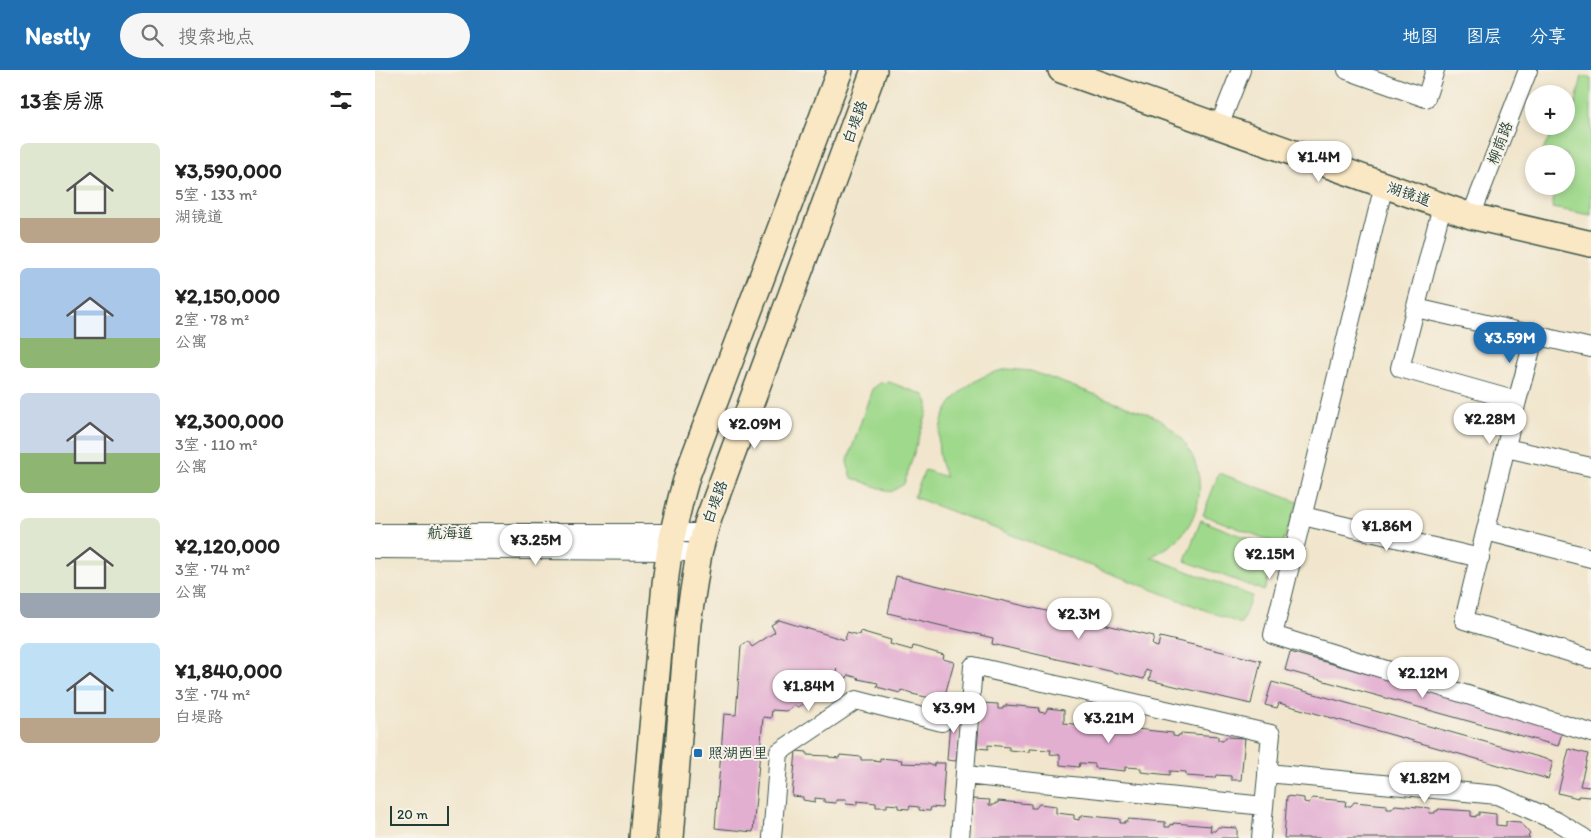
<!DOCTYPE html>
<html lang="zh">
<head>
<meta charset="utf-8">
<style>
  :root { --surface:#fff; --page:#f6f6f6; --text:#222; --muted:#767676; --accent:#1f6fb2 }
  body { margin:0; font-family:Itim,"LXGW WenKai TC",sans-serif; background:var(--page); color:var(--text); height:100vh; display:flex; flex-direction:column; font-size:19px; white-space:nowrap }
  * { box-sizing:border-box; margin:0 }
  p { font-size:16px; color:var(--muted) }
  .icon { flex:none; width:28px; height:28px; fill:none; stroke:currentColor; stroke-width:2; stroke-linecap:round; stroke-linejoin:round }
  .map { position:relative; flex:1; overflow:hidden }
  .side { display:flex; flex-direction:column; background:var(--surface); width:375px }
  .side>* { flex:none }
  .tools { position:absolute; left:1150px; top:15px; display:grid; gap:10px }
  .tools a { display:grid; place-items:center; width:50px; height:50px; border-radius:50%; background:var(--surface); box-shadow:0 2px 8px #0003; font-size:25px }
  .scale { position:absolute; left:15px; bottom:12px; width:59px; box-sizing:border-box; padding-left:5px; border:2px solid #1f3d34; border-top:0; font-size:14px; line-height:18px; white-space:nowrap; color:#1f3d34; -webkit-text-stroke:4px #f7f3e8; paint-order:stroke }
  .price { position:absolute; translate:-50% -42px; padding:0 11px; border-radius:18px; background:#fff; color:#222; font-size:16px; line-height:32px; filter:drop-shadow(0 1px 2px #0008) }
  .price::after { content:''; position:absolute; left:50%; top:30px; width:15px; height:11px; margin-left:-8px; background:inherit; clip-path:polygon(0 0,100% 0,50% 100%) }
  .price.current { background:var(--accent); color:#fff }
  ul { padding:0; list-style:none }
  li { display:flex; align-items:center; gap:15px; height:125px; padding:0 20px }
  li span { display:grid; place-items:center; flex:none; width:140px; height:100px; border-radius:8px; color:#555 }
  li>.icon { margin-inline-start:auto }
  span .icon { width:60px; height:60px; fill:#fffc; stroke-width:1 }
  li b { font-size:21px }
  h2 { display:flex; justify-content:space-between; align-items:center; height:60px; padding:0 20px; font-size:21px }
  header { display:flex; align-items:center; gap:30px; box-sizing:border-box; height:70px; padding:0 25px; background:var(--accent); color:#fff }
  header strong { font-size:24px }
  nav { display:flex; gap:28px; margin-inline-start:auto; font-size:18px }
  .search { width:350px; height:45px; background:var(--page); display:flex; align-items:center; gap:12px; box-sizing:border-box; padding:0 18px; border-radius:28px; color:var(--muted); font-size:19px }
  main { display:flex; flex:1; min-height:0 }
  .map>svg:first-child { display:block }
  .green { fill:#9fd98b; stroke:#5f8b60 }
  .building { fill:#e3afd1 }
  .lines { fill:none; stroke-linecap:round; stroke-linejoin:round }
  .street-casing { stroke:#3e564b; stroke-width:20 }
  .secondary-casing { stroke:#3e564b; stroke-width:28 }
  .street { stroke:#fff; stroke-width:18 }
  .secondary { stroke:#fae7c3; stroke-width:25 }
  .poi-dot { fill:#1f6fb2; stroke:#f7f3e8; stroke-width:2 }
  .labels { text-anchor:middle; stroke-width:4; stroke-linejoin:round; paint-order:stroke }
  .street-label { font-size:15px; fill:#1f3d34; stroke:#f7f3e8 }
  .poi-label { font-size:15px; fill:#1f3d34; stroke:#f7f3e8; text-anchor:start }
</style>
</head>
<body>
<header>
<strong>Nestly</strong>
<div class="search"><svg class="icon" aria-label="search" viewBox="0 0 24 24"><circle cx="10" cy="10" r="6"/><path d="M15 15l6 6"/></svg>搜索地点</div>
<nav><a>地图</a><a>图层</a><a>分享</a></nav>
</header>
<main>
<section class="side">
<h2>13套房源<svg class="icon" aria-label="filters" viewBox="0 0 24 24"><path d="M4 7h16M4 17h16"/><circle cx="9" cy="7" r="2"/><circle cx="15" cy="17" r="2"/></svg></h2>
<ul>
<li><span style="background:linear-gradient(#dfe7d0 75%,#b9a48a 0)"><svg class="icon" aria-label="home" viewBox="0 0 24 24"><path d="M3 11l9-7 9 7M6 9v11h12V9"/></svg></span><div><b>¥3,590,000</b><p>5室 · 133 m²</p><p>湖镜道</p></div></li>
<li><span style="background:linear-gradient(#a9c7e8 70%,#8fb573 0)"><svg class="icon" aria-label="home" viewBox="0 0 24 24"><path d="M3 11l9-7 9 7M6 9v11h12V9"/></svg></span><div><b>¥2,150,000</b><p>2室 · 78 m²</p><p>公寓</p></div></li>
<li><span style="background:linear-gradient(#c9d6e8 60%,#8fb573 0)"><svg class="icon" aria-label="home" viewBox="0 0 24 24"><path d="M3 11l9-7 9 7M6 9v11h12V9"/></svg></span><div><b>¥2,300,000</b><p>3室 · 110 m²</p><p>公寓</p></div></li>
<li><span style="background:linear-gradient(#dfe7d0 75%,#9aa5b1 0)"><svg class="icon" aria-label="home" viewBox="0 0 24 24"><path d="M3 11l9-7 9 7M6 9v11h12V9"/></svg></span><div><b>¥2,120,000</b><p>3室 · 74 m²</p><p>公寓</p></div></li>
<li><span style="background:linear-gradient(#bfe0f5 75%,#b9a48a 0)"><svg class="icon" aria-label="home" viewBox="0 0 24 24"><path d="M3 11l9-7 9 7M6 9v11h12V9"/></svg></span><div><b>¥1,840,000</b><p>3室 · 74 m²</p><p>白堤路</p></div></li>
</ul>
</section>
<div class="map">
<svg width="1216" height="768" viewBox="0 0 1216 768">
  <rect width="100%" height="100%" fill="#f7f3e8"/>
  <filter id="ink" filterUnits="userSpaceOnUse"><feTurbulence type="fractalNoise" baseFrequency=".02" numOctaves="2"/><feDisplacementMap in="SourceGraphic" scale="10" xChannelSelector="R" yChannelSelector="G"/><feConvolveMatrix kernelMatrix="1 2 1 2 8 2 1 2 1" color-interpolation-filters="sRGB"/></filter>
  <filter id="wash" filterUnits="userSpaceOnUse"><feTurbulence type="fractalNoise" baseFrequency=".0096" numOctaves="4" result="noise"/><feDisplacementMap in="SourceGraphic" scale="20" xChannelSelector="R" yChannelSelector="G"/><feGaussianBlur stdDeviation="1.12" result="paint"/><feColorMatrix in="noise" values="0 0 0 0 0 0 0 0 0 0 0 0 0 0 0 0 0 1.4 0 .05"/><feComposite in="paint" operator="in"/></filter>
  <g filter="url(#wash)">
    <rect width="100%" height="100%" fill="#f1e6cd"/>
    <path class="green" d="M 1207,6 L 1216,9 L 1216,145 L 1177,138 L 1181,116 L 1191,116 L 1191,84 L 1166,84 L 1180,56 L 1191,56 L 1191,49 L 1198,45 Z
      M 632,299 L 656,301 L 776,345 C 823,368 842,425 805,467 C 797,476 786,481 776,487 L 877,526 L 866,554 L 539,427 L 550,400 L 571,407 C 548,356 580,309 632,299 Z
      M 514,312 L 549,325 L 553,333 L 552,343 L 529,414 L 516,422 L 477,408 L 472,393 L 497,319 L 505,313 Z
      M 844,403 L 923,432 L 907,475 L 828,445 Z
      M 826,450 L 904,481 L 889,521 L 810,491 Z"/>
    <g id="blocks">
      <path class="building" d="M 521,506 L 779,566 L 777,575 L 783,577 L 785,567 L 886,591 L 876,634 L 774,610 L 776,602 L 771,600 L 769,609 L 617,574 L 618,568 L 513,543 Z
        M 404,550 L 470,570 L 472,562 L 484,565 L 485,561 L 516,570 L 515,574 L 537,580 L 538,576 L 569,585 L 568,589 L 579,592 L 568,632 L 566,635 L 555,632 L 556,628 L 537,624 L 537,623 L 526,620 L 525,623 L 502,617 L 503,613 L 483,609 L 484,608 L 473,605 L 472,608 L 460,605 L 462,598 L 456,618 L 448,616 L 439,622 L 441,625 L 422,638 L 420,635 L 411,641 L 397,640 L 396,648 L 388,647 L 378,762 L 340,758 L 349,644 L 361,645 L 366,576 L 373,571 L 377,577 L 400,562 L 396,555 Z
        M 915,582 L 1188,659 L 1183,676 L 910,600 Z
        M 897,612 L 1178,691 L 1173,709 L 904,633 L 902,638 L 890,635 Z
        M 606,633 L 623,634 L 623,639 L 628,639 L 628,637 L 631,637 L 631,635 L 665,638 L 664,642 L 670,643 L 673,638 L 689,640 L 689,653 L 707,655 L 707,658 L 712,659 L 715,655 L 753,659 L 753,663 L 758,663 L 761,659 L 798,663 L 798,666 L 803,667 L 803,665 L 806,665 L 806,663 L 843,666 L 843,670 L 848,671 L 851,667 L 870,668 L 866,710 L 856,710 L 856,706 L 841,705 L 840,708 L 811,706 L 811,702 L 795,701 L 795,705 L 766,702 L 766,698 L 750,697 L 750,701 L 720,698 L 720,694 L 705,693 L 704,697 L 685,695 L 685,685 L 675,684 L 676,680 L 654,679 L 654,682 L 634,680 L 634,677 L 613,675 L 613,679 L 602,678 Z
        M 576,638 L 586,639 L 581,691 L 572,690 Z
        M 1194,679 L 1213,684 L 1205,716 L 1216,717 L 1216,727 L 1203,726 L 1203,728 L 1183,723 Z
        M 421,681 L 432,682 L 432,685 L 454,686 L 454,687 L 464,688 L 465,685 L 486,687 L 486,690 L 500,690 L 499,691 L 505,692 L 505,688 L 527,690 L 526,693 L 553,694 L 559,696 L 559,693 L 570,693 L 567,738 L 556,737 L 555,741 L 544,740 L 544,737 L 535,736 L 534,739 L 523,738 L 523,735 L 512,734 L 512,737 L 501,737 L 501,733 L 482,731 L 482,735 L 471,734 L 472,730 L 461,730 L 461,733 L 449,732 L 449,729 L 440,728 L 440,732 L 428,730 L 428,727 L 417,726 Z
        M 912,726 L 929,728 L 929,732 L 934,733 L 937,728 L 971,731 L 970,736 L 976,736 L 979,732 L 1012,735 L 1012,739 L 1017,739 L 1020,735 L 1055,738 L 1054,743 L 1060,743 L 1060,741 L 1063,741 L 1063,739 L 1096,741 L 1096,746 L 1101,747 L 1101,745 L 1104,745 L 1104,742 L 1121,744 L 1121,755 L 1131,756 L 1131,751 L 1145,752 L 1155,764 L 1153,766 L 1155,768 L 909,768 Z
        M 598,729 L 615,730 L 614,735 L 620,735 L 620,733 L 623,733 L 623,731 L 656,734 L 656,738 L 661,738 L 664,734 L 681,736 L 681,743 L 699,745 L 699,749 L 704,750 L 704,747 L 707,747 L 707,745 L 745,749 L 745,753 L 750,753 L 750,751 L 753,751 L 753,749 L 790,752 L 790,757 L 795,757 L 795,754 L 798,755 L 798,753 L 836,756 L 835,761 L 840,761 L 843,757 L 862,758 L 862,768 L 594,768 Z"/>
    </g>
  </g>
  <g filter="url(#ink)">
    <use href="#blocks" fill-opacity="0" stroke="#3e564b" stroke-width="1"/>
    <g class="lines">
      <g class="street-casing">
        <path id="street" d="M 972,0 L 1051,28 L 1060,0
          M 844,56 L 866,0
          M 1009,115 L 898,565 L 1216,663
          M 1067,136 L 1025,298 L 1142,331 L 1089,550 L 1216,589
          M 1096,146 L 1153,0
          M 1041,238 L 1216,278
          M 1142,331 L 1160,265
          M 1131,378 L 1216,397
          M 928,446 L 1105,488
          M 1111,461 L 1216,488
          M 0,463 L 329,463
          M 0,479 L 293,481 L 324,483
          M 892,703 L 1122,725 L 1181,751 L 1209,768
          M 590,705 L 889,736
          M 397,768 L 404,682 L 481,630 L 567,652
          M 585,768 L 598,596 L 896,664 L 886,768"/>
      </g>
      <g class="secondary-casing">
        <path id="secondary" d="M 686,0 L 1096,146 L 1216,174
          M 267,768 L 290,514 C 294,476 302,440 313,403 L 465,0
          M 296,768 L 313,553 L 324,483 L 334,447 L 499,0"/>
      </g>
      <use href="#street" class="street"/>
      <use href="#secondary" class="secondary"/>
    </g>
  </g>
  <rect class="poi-dot" x="318" y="678" width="10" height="10" rx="2.5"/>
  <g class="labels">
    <g class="street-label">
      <text transform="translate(480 52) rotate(-70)" y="5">白堤路</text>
      <text transform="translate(1125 73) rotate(-69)" y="5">柳荫路</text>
      <text transform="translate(1034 124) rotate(19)" y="5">湖镜道</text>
      <text transform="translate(340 432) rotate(-70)" y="5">白堤路</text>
      <text x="75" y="468">航海道</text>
    </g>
    <g class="poi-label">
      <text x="333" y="688">照湖西里</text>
    </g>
  </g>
</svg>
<div class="tools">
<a>+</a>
<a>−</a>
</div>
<div class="scale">20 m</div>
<b class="price" style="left:944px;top:113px">¥1.4M</b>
<b class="price current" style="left:1135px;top:294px">¥3.59M</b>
<b class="price" style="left:1115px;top:375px">¥2.28M</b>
<b class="price" style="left:380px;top:380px">¥2.09M</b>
<b class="price" style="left:1012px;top:482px">¥1.86M</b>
<b class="price" style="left:161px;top:496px">¥3.25M</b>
<b class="price" style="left:895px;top:510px">¥2.15M</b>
<b class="price" style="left:704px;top:570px">¥2.3M</b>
<b class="price" style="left:1048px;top:629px">¥2.12M</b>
<b class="price" style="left:434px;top:642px">¥1.84M</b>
<b class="price" style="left:579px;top:664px">¥3.9M</b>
<b class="price" style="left:734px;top:674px">¥3.21M</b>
<b class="price" style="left:1050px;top:734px">¥1.82M</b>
</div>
</main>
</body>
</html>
